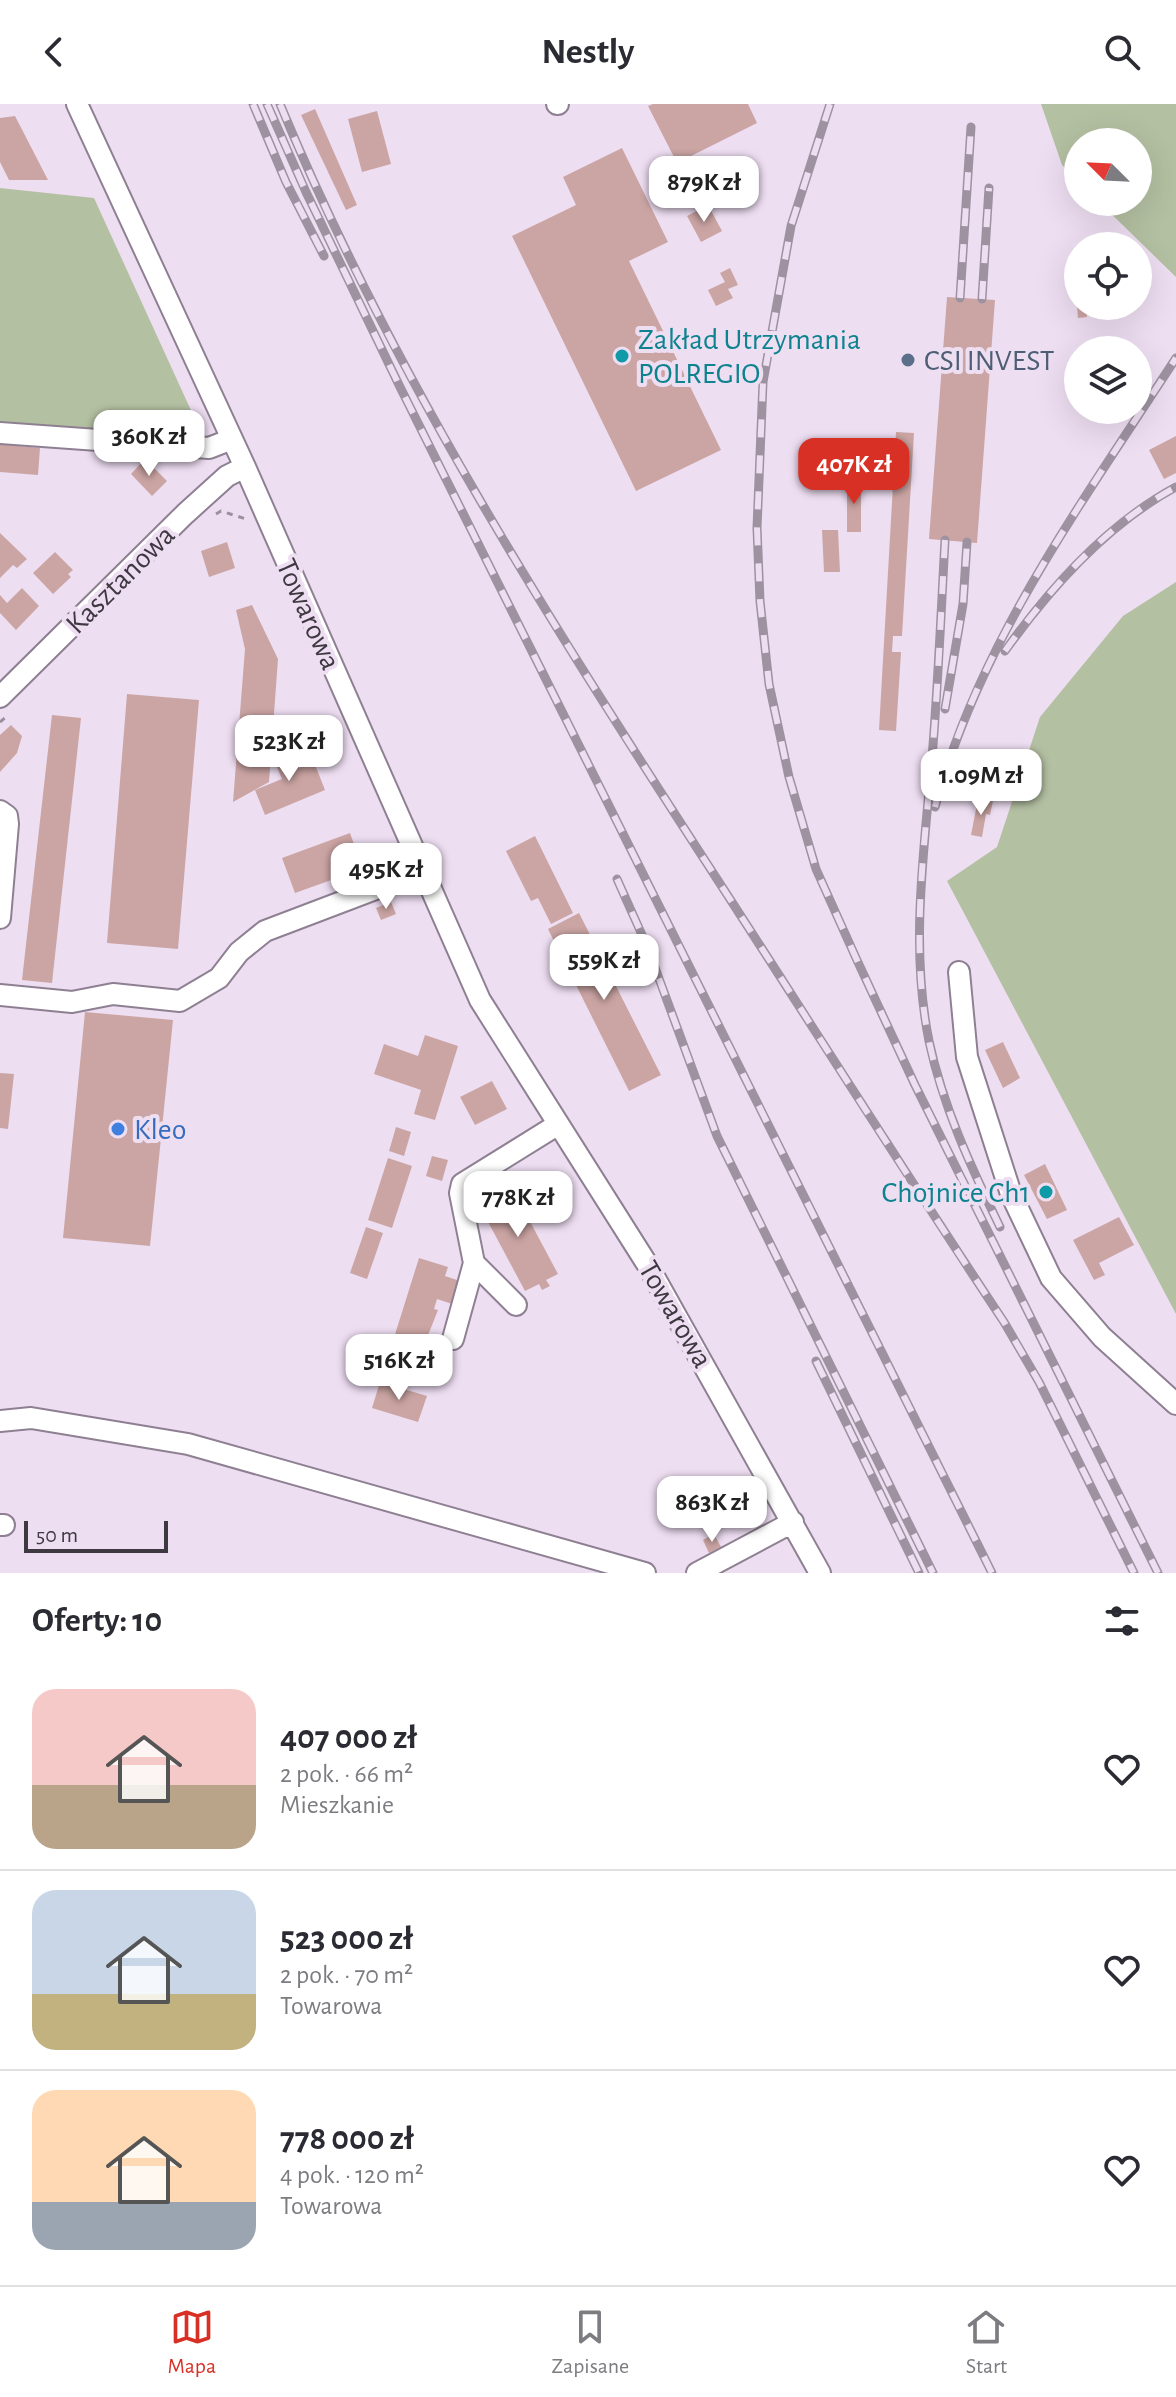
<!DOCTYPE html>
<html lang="pl">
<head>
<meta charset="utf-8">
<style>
  :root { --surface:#fff; --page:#f7f7f7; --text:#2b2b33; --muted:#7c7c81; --line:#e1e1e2; --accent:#d93025 }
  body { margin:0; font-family:"Alegreya Sans",sans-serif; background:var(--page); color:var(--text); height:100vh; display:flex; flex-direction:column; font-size:30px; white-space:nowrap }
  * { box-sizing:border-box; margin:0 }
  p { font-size:26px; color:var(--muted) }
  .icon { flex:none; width:44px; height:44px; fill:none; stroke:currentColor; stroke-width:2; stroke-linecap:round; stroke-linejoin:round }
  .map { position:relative; height:1469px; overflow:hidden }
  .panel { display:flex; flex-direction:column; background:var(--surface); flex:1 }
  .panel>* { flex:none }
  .needle { width:52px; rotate:294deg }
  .controls { position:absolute; left:1064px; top:24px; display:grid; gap:16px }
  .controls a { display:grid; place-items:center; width:88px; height:88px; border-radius:50%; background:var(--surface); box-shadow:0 8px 32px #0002; font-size:40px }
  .scale { position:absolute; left:24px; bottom:20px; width:144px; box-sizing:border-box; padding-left:8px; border:4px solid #3e3840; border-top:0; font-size:22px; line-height:28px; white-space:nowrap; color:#3e3840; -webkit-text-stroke:6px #eedef2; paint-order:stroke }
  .price { position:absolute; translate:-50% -68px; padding:0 18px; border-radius:16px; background:#fff; color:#222; font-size:26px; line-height:52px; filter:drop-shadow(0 2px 4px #0008) }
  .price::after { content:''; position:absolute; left:50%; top:48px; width:24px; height:18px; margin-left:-12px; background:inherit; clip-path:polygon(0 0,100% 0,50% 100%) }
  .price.on { background:var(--accent); color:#fff }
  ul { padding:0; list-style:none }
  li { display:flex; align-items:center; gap:24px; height:200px; padding:0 32px }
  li+li { border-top:2px solid var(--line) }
  li span { display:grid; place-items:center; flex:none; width:224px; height:160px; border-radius:24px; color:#555 }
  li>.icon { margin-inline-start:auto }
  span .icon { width:96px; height:96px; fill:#fffc; stroke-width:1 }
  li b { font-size:34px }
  h2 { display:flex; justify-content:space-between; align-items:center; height:96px; padding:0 32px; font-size:34px }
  header { display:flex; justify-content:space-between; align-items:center; height:104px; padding:0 32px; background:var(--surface); font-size:36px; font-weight:700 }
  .tabs { display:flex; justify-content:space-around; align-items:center; height:112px; border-top:2px solid var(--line); background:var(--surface); font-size:22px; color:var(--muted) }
  .tabs a { display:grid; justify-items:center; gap:4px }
  .tabs .on { color:var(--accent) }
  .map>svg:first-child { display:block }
  .green { fill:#b4c0a2 }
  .building { fill:#cba5a4 }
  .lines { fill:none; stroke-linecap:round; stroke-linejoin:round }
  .minor-casing { stroke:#8e8092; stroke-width:24 }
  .path { stroke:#9b909e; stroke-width:3; stroke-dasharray:6 6; stroke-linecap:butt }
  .minor { stroke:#fff; stroke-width:20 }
  .rail-casing { stroke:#9e92a1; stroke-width:9 }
  .rail { stroke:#eedef2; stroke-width:6; stroke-dasharray:18; stroke-linecap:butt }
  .culture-dot { fill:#0f9aa8; stroke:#eedef2; stroke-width:3 }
  .service-dot { fill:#5c6f8a; stroke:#eedef2; stroke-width:3 }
  .shop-dot { fill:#3f7fe0; stroke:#eedef2; stroke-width:3 }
  .labels { text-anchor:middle; stroke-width:8; stroke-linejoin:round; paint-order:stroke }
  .culture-label { font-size:30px; fill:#0d838f; stroke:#eedef2; text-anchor:start }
  .service-label { font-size:30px; fill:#4e5e75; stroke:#eedef2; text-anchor:start }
  .street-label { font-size:30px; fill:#3e3840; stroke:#eedef2 }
  .shop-label { font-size:30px; fill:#366cbe; stroke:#eedef2; text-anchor:start }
</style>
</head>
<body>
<header><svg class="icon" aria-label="back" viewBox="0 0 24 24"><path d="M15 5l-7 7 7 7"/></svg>Nestly<svg class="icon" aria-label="search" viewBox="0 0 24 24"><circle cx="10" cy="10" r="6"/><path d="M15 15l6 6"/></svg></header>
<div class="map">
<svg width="1176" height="1469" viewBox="0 0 1176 1469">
  <rect width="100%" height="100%" fill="#eedef2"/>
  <path class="green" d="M 1041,0 L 1176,0 L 1176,173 L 1099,98 L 1138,98 L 1138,38 L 1078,38 L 1078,77 L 1062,61 Z
    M 0,84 L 94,94 L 205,337 L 0,321 Z
    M 1176,478 L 1176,1210 L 947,777 L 997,743 L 1040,613 L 1123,512 Z"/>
  <path class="building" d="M 653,0 L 748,0 L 757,19 L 677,59 L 648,2 Z
    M 315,5 L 357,101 L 346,106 L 301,11 Z
    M 377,7 L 391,60 L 362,68 L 348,15 Z
    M 15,12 L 48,76 L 9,76 L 0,58 L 0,14 Z
    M 622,44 L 668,138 L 629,157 L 721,346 L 636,387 L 512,132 L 576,101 L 563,73 Z
    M 753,87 L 757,95 L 744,102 L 740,94 Z
    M 708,101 L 722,127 L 701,138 L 687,112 Z
    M 730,164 L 738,181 L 728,185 L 733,194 L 716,202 L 708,186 L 725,178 L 720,169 Z
    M 947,193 L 995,196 L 977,439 L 929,435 Z
    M 1077,202 L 1095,202 L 1095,204 L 1086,205 L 1087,213 L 1078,214 Z
    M 896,328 L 914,329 L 902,532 L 893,532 L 892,548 L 901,548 L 896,627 L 879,626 Z
    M 1176,332 L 1176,369 L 1164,375 L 1149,346 Z
    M 0,340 L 40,344 L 38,371 L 0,368 Z
    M 145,355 L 167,377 L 152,392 L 131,370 Z
    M 847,376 L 861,376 L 861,428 L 847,428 Z
    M 822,426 L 838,426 L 840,468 L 824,468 Z
    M 0,429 L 27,455 L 17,464 L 13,461 L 0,474 Z
    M 227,438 L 235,464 L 209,473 L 201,447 Z
    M 55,448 L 73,466 L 68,470 L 71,473 L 53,490 L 33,469 Z
    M 22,484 L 39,502 L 16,526 L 0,509 L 0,491 L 7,499 Z
    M 252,501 L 278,555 L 269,678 L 233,698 L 245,545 L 236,506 Z
    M 127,590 L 199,596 L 178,845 L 107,839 Z
    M 52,611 L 81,614 L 52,879 L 22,876 Z
    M 11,621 L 22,632 L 17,649 L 0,668 L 0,631 Z
    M 289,641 L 299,664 L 314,658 L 325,686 L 265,711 L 255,686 L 282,675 L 271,649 Z
    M 978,695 L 993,697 L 990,711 L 986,710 L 982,733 L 971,731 Z
    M 350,729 L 355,743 L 360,741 L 366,759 L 332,771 L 334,775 L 295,789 L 282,754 Z
    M 535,732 L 573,809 L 551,820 L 538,794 L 531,797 L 506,747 Z
    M 391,798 L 396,810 L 381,816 L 376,804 Z
    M 579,809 L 661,971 L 629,987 L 548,825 Z
    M 85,908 L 173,916 L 150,1142 L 63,1134 Z
    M 425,931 L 458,942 L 435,1016 L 414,1010 L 421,986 L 374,970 L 384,940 L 418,952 Z
    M 1003,938 L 1020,974 L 1003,984 L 985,946 Z
    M 0,969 L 14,970 L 8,1025 L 0,1024 Z
    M 492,977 L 507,1005 L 475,1021 L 460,993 Z
    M 396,1023 L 411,1028 L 404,1052 L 389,1047 Z
    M 432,1052 L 448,1056 L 442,1077 L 426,1072 Z
    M 388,1054 L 412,1062 L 392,1124 L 368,1116 Z
    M 1045,1060 L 1067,1106 L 1047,1115 L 1024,1071 Z
    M 511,1082 L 558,1170 L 546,1176 L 550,1182 L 542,1186 L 539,1180 L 525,1187 L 478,1099 L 490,1093 L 487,1086 L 493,1083 L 497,1090 Z
    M 1119,1113 L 1134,1141 L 1099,1159 L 1105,1171 L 1094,1176 L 1073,1136 Z
    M 366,1123 L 383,1129 L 367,1175 L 350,1169 Z
    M 419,1154 L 448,1163 L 445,1172 L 463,1178 L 455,1201 L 437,1195 L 434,1205 L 438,1206 L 421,1249 L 392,1240 Z
    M 380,1278 L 427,1292 L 418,1318 L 372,1304 Z
    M 714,1430 L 721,1443 L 709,1449 L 703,1436 Z"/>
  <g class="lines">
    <g class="minor-casing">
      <path id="minor" d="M 77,0 L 245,363 L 480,896 L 647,1160 L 820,1469
        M 557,0 L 558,0
        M 0,329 L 209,344 L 232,335
        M 0,593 L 185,410 L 227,372 L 245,363
        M 0,707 L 7,712 L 8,720 L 0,814
        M 959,868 L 967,953 L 1011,1090 L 1051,1174 L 1102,1233 L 1176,1300
        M 0,891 L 72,898 L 113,890 L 180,897 L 219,874 L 239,848 L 265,827 L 423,767
        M 474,1159 L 516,1201
        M 453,1235 L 474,1159 L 460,1089 L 462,1080 L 557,1021
        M 0,1317 L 31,1314 L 188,1340 L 645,1469
        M 0,1421 L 4,1421
        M 697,1469 L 793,1418"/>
    </g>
    <path class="path" d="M 216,410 L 221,407 L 246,415
      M 0,618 L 6,613"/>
    <use href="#minor" class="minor"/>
    <g class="rail-casing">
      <path id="rail" d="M 253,0 L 286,78 L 324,152
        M 267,0 L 306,88 L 400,283 L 992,1469
        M 280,0 C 394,275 556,527 717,775 C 813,923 907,1072 1004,1218 L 1039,1278 L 1134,1469
        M 830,0 L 791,122 L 763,278 L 757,424 L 760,497 L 769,580 L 789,673 L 816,765 L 856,854 L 915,981 L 1158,1469
        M 960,194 L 971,23
        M 982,195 L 989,84
        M 945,436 C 941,509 938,581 932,654 C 924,748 910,843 929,937 C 943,1003 971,1063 1000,1123
        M 1005,547 C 1050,484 1107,420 1176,383
        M 945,605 L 963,500 L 967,438
        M 935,703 C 979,538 1084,396 1176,254
        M 617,775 L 647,842 L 717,1032 L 933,1469
        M 816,1257 L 919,1469"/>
    </g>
    <use href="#rail" class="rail"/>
  </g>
  <g class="culture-dot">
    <circle cx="622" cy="252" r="8"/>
    <circle cx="1046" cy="1088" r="8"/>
  </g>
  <circle class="service-dot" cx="908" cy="256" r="8"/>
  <circle class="shop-dot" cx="118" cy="1025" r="8"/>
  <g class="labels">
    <g class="culture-label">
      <text x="638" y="245">Zakład Utrzymania<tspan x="638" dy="34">POLREGIO</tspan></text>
      <text x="1030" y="1098" text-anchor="end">Chojnice Ch1</text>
    </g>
    <g class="service-label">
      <text x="924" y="266">CSI INVEST</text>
    </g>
    <g class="street-label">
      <text transform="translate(120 475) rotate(-45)" y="10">Kasztanowa</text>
      <text transform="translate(309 510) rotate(66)" y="10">Towarowa</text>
      <text transform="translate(676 1210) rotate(60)" y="10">Towarowa</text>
    </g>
    <g class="shop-label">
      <text x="134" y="1035">Kleo</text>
    </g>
  </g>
</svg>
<div class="controls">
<a><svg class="needle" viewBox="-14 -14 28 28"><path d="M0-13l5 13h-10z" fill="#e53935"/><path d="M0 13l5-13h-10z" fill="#7c7c81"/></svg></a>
<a><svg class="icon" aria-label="locate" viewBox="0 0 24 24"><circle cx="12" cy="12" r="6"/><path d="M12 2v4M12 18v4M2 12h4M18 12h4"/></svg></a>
<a><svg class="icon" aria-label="layers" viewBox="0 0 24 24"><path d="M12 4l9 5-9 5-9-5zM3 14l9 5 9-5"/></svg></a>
</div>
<div class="scale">50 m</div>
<b class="price" style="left:704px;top:120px">879K zł</b>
<b class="price" style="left:149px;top:374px">360K zł</b>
<b class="price on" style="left:854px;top:402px">407K zł</b>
<b class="price" style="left:289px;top:679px">523K zł</b>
<b class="price" style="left:981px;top:713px">1.09M zł</b>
<b class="price" style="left:386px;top:807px">495K zł</b>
<b class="price" style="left:604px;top:898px">559K zł</b>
<b class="price" style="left:518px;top:1135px">778K zł</b>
<b class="price" style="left:399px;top:1298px">516K zł</b>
<b class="price" style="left:712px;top:1440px">863K zł</b>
</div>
<section class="panel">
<h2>Oferty: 10<svg class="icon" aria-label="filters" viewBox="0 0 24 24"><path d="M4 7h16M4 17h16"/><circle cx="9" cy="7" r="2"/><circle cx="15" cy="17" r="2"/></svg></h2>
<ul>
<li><span style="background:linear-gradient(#f6c9c9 60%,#b9a48a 0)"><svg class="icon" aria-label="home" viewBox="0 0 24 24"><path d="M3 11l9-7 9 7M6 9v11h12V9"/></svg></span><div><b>407 000 zł</b><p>2 pok. · 66 m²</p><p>Mieszkanie</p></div><svg class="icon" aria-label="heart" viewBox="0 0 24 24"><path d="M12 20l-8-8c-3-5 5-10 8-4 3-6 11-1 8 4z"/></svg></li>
<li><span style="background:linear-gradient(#c9d6e8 65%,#c2b280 0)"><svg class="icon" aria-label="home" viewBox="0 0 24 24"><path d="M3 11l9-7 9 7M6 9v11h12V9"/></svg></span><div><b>523 000 zł</b><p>2 pok. · 70 m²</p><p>Towarowa</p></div><svg class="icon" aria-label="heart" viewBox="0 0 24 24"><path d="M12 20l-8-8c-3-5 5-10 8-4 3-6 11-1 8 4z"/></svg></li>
<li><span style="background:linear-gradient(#ffd9b3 70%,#9aa5b1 0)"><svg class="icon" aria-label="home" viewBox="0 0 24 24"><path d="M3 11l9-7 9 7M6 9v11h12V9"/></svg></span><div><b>778 000 zł</b><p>4 pok. · 120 m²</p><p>Towarowa</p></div><svg class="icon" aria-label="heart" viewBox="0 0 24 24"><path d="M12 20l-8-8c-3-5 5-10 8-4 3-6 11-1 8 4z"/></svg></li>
</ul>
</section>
<nav class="tabs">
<a class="on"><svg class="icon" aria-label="map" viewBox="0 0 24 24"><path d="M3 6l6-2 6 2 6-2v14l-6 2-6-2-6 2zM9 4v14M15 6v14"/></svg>Mapa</a>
<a><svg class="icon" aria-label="saved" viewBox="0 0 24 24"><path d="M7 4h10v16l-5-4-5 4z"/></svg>Zapisane</a>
<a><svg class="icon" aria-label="home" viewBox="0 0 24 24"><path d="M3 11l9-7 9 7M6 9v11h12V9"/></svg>Start</a>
</nav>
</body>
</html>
